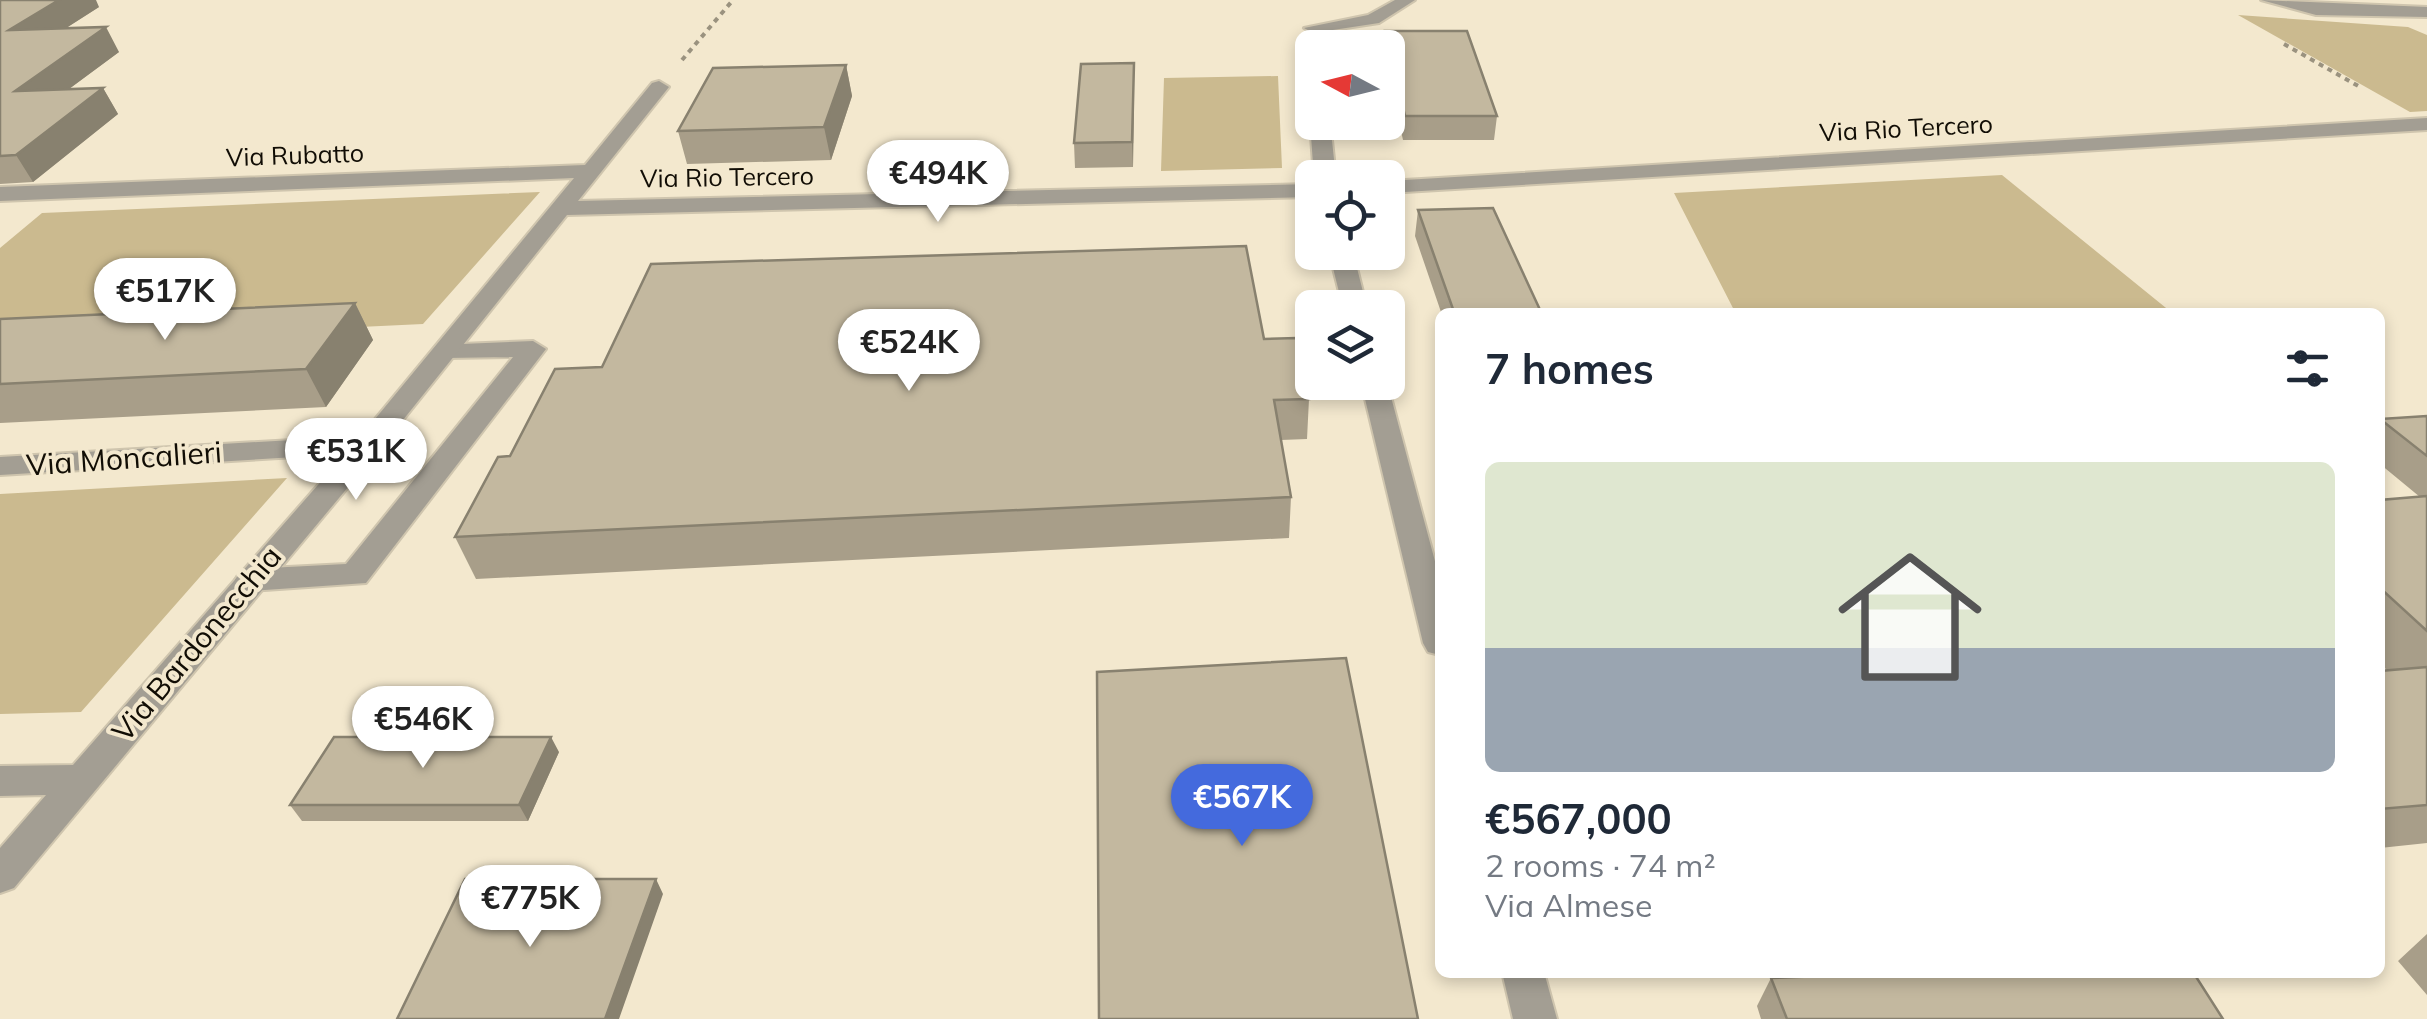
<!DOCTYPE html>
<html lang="en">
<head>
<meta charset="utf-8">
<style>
  :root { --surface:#fff; --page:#f2f2f3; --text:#1f2937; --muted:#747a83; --line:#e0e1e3; --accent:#446add }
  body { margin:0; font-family:Mulish,sans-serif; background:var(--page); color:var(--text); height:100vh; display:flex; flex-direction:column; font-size:38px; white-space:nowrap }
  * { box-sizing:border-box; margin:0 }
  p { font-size:32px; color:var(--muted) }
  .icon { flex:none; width:55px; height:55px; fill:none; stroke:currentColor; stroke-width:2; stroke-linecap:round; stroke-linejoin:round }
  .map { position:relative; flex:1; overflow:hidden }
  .panel { position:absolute; left:1435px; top:308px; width:950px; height:670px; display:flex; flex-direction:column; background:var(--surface); border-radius:15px; box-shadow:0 5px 15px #0003 }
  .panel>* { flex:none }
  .needle { width:65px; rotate:277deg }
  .buttons { position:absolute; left:1295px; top:30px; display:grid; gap:20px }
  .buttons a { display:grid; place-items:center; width:110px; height:110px; border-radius:15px; background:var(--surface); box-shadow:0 5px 15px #0003; font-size:50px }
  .price { position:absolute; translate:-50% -85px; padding:0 22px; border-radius:35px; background:#fff; color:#222; font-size:32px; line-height:65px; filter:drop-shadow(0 2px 5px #0008) }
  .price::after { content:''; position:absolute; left:50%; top:60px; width:30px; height:22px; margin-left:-15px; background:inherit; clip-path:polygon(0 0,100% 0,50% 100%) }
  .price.active { background:var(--accent); color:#fff }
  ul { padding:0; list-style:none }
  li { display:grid; align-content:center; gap:20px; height:530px; padding:0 50px }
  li+li { border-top:2px solid var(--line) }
  li span { display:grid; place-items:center; height:310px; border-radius:15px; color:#555 }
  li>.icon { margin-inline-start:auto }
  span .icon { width:180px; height:180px; fill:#fffc; stroke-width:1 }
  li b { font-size:42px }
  h2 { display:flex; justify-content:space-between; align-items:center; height:120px; padding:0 50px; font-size:42px }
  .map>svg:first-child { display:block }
  .green { fill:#cbba8f }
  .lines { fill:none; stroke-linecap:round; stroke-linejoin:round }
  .service-casing { stroke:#cfc5ae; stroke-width:4 }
  .minor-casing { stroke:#cfc5ae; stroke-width:4 }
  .path { stroke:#9a927f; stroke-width:4; stroke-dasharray:5 5; stroke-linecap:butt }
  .service { fill:#a39e93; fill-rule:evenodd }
  .minor { fill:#a39e93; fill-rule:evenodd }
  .wall { fill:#a89e89 }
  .shaded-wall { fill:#88816f }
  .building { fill:#c3b89f; stroke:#88816f; stroke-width:2.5 }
  .labels { text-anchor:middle; stroke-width:8; stroke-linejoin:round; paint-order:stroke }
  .far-street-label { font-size:25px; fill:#110d05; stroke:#f3e8ce }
  .street-label { font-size:30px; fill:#110d05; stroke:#f3e8ce }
</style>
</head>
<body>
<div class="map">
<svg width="2427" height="1019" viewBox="0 0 2427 1019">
  <rect width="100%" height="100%" fill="#f3e8ce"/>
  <path class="green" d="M 2238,15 L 2408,27 L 2427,35 L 2427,111 L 2410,112 Z
    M 1278,76 L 1282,168 L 1161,171 L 1164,78 Z
    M 2002,175 L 2171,312 L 1735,312 L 1674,193 Z
    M 540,192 L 423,324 L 0,344 L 0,248 L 42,213 Z
    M 287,478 L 81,712 L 0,714 L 0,494 Z"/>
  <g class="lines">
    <g class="service-casing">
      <path id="service" d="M 533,341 L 546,349 L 366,583 L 251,591 L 240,588 L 235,580 L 240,572 L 251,569 L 346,564 L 513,357 L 446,358 L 437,355 L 433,350 L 437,345 Z"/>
    </g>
    <g class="minor-casing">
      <path id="minor" d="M 1395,0 L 1415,0 L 1379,23 L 1313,33 L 1304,28 L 1368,15 Z
        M 2261,0 L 2427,7 L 2427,17 L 2316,15 Z
        M 659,81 L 669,87 L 578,201 L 1312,184 L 1312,197 L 567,215 L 379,450 L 14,888 L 0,893 L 0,848 L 46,795 L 0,796 L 0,766 L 73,765 L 345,454 L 0,475 L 0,457 L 361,436 L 574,178 L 0,201 L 0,187 L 585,165 L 652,83 Z
        M 1312,118 L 1312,122 L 1330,122 L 1336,178 L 1314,178 L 1310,122 Z
        M 2427,118 L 2427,130 L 1388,193 L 1388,181 Z
        M 1329,252 L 1353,252 L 1367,308 L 1343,308 Z
        M 1361,382 L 1387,382 L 1440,580 L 1440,655 L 1428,652 L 1423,643 Z
        M 1502,972 L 1544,972 L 1557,1019 L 1513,1019 Z"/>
    </g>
    <path class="path" d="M 2284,44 L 2360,87
      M 682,60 L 733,0"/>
    <use href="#service" class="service"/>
    <use href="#minor" class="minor"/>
  </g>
  <path class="wall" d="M 0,0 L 99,7 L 66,28 L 119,52 L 69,89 L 103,88 L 118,114 L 33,182 L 0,184 Z
    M 1385,31 L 1497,116 L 1494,140 L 1403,140 L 1388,72 L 1388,48 L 1384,48 Z
    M 1134,63 L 1133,167 L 1075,168 L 1074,143 Z
    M 846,65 L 852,96 L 831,160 L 687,164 L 678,131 Z
    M 1418,210 L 1541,312 L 1441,312 L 1415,236 Z
    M 355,303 L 373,340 L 326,407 L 0,423 L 0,319 Z
    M 1264,339 L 1309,399 L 1307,439 L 1281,440 L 1291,497 L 1289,538 L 476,579 L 455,537 Z
    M 2427,416 L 2427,843 L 2380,848 L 2380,671 L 2387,670 L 2380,664 L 2380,500 L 2420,497 L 2380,464 L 2380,419 Z
    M 559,752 L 528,821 L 302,821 L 290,805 Z
    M 2427,934 L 2427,995 L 2398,961 Z
    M 1771,978 L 2223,1019 L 1761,1019 L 1757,1006 Z"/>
  <path class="shaded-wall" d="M 59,0 L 96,0 L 99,7 L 24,55 L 9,30 Z
    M 106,27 L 119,52 L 31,117 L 15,91 Z
    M 1134,63 L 1134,87 L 1133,167 L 1132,142 Z
    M 846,65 L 852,96 L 831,160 L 824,127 Z
    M 103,88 L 118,114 L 33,182 L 16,155 Z
    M 355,303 L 373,340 L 326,407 L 306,369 Z
    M 551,737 L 559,752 L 528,821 L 519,805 Z
    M 656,879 L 663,894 L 619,1019 L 605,1019 Z"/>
  <path class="building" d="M 0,0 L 59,0 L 9,30 L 106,27 L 15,91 L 103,88 L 16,155 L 0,156 Z
    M 1385,31 L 1467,31 L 1497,116 L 1405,116 Z
    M 1134,63 L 1132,142 L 1074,143 L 1081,64 Z
    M 846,65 L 824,127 L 678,131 L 713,68 Z
    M 1493,208 L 1541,312 L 1454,312 L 1418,210 Z
    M 1246,246 L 1264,339 L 1296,338 L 1309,399 L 1274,400 L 1291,497 L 455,537 L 498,457 L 510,456 L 555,369 L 602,367 L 651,264 Z
    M 355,303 L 306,369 L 0,384 L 0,319 Z
    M 2427,416 L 2427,456 L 2380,419 Z
    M 2427,496 L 2427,631 L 2380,588 L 2380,500 Z
    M 1346,658 L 1418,1019 L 1099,1019 L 1097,672 Z
    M 2427,667 L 2427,805 L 2380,809 L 2380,671 Z
    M 334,737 L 551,737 L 519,805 L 290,805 Z
    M 465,879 L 656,879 L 605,1019 L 397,1019 Z
    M 1926,972 L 2193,972 L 2223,1019 L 1787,1019 L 1771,978 Z"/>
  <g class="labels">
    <g class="far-street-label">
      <text transform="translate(1906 128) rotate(-3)" y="9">Via Rio Tercero</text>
      <text transform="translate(295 155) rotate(-2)" y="9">Via Rubatto</text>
      <text transform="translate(727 177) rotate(-1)" y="9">Via Rio Tercero</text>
    </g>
    <g class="street-label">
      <text transform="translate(124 459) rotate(-4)" y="10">Via Moncalieri</text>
      <text transform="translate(197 644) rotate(-50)" y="10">Via Bardonecchia</text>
    </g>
  </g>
</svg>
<div class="buttons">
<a><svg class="needle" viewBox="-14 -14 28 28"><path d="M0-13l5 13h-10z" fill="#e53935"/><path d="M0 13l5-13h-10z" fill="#747a83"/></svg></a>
<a><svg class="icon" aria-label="locate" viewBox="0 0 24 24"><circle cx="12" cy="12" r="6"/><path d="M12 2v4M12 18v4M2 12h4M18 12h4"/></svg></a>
<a><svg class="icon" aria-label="layers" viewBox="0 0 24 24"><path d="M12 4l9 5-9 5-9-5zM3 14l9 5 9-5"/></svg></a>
</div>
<b class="price" style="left:938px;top:225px">€494K</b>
<b class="price" style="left:165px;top:343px">€517K</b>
<b class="price" style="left:909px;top:394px">€524K</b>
<b class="price" style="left:356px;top:503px">€531K</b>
<b class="price" style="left:423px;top:771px">€546K</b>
<b class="price active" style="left:1242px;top:849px">€567K</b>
<b class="price" style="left:530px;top:950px">€775K</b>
<section class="panel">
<h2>7 homes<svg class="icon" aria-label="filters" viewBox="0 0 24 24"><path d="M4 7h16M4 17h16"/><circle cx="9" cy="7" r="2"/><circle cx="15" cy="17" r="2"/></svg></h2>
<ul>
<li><span style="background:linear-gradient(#dfe7d0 60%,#9aa5b1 0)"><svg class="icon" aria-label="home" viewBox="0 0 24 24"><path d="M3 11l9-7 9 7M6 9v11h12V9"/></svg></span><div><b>€567,000</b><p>2 rooms · 74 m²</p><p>Via Almese</p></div></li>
</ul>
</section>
</div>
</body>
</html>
